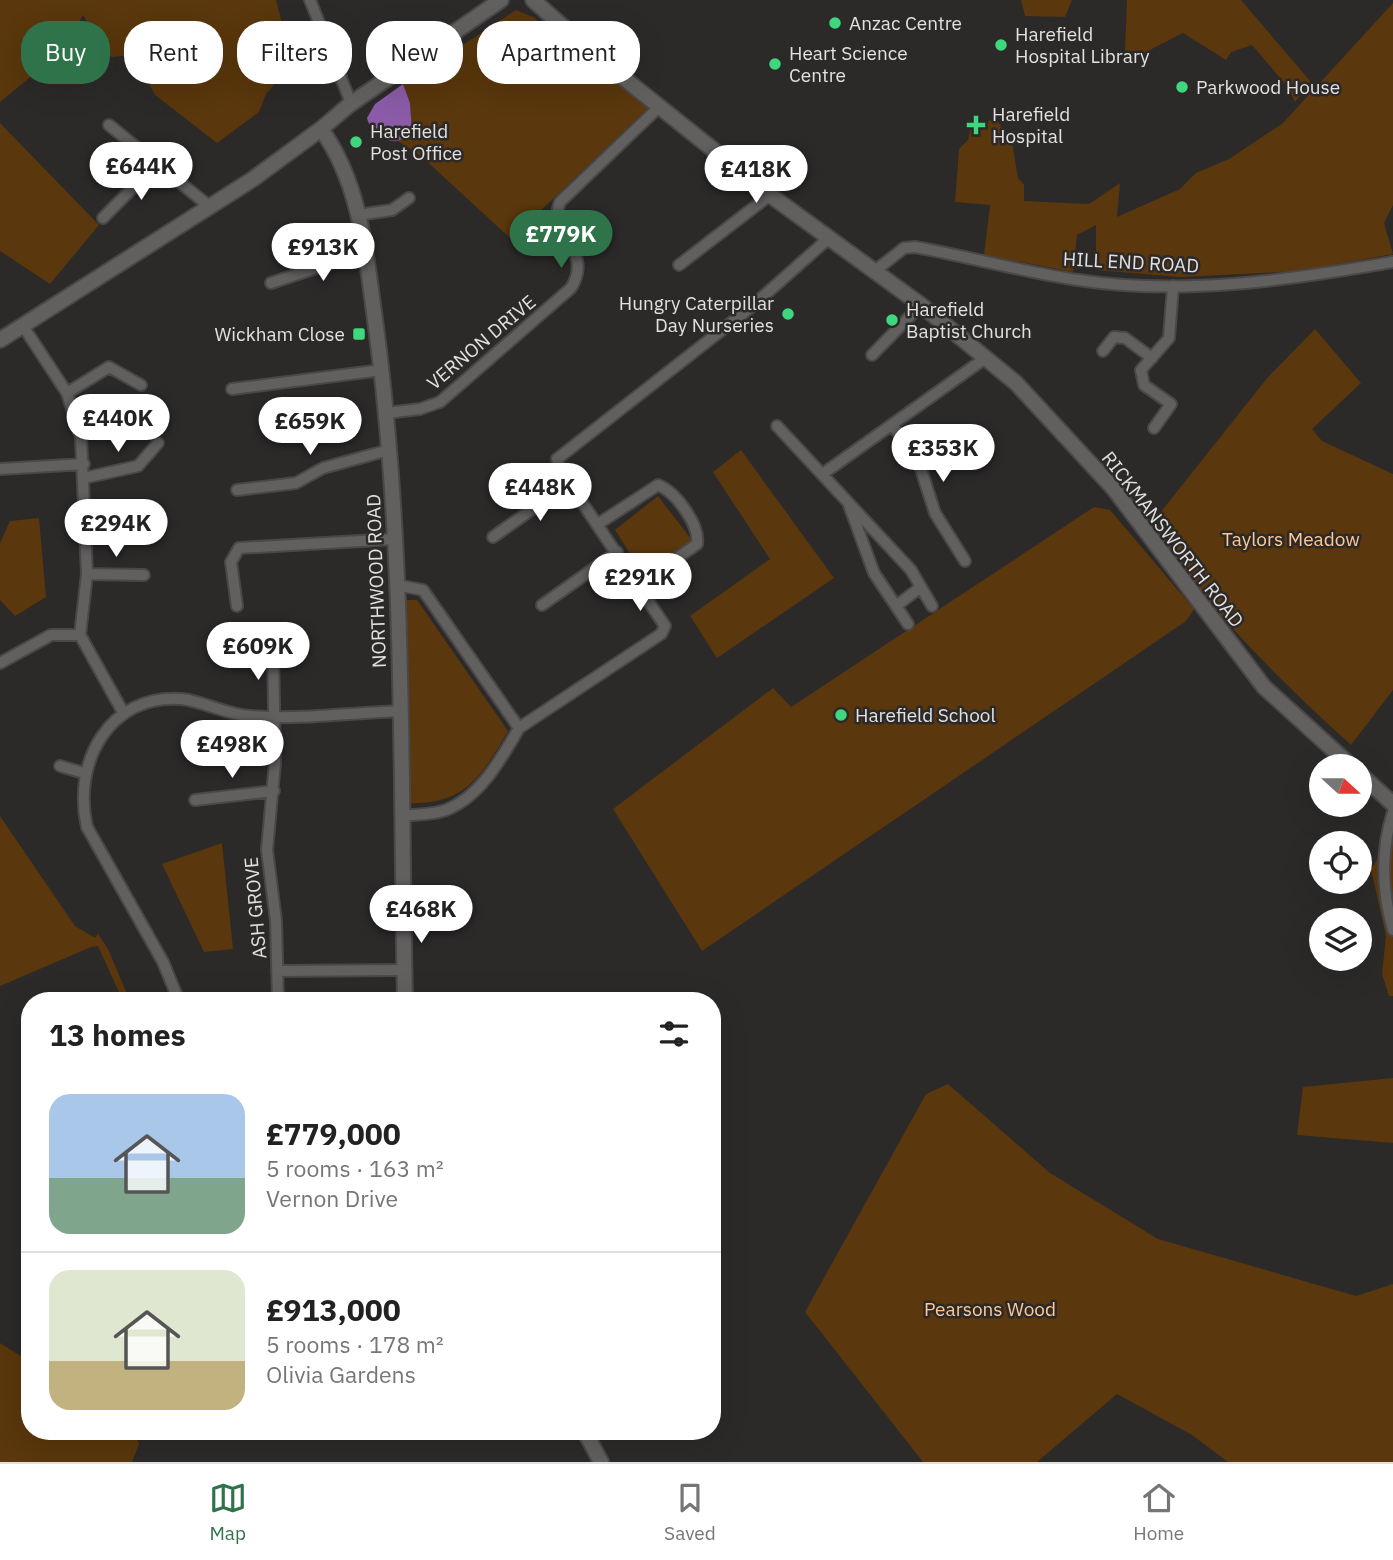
<!DOCTYPE html>
<html lang="en">
<head>
<meta charset="utf-8">
<style>
  :root { --surface:#fff; --page:#f2f2f2; --text:#222; --muted:#767676; --line:#e0e0e0; --accent:#2f734b }
  body { margin:0; font-family:"IBM Plex Sans",sans-serif; background:var(--page); color:var(--text); height:100vh; display:flex; flex-direction:column; font-size:26px; white-space:nowrap }
  * { box-sizing:border-box; margin:0 }
  p { font-size:23px; color:var(--muted) }
  .icon { flex:none; width:38px; height:38px; fill:none; stroke:currentColor; stroke-width:2; stroke-linecap:round; stroke-linejoin:round }
  .map { position:relative; flex:1; overflow:hidden }
  .drawer { position:absolute; left:21px; top:992px; width:700px; height:448px; display:flex; flex-direction:column; background:var(--surface); border-radius:28px; box-shadow:0 7px 28px #0002 }
  .drawer>* { flex:none }
  .banner { position:absolute; left:21px; top:21px; width:700px; height:63px; display:flex; gap:14px }
  .needle { width:46px; rotate:111deg }
  .fabs { position:absolute; left:1309px; top:754px; display:grid; gap:14px }
  .fabs a { display:grid; place-items:center; width:63px; height:63px; border-radius:50%; background:var(--surface); box-shadow:0 7px 28px #0002; font-size:35px }
  .price { position:absolute; translate:-50% -60px; padding:0 16px; border-radius:24px; background:#fff; color:#222; font-size:23px; line-height:46px; filter:drop-shadow(0 2px 4px #0008) }
  .price::after { content:''; position:absolute; left:50%; top:42px; width:21px; height:16px; margin-left:-10px; background:inherit; clip-path:polygon(0 0,100% 0,50% 100%) }
  .price.active { background:var(--accent); color:#fff }
  ul { padding:0; list-style:none }
  li { display:flex; align-items:center; gap:21px; height:175px; padding:0 28px }
  li+li { border-top:2px solid var(--line) }
  li span { display:grid; place-items:center; flex:none; width:196px; height:140px; border-radius:21px; color:#555 }
  li>.icon { margin-inline-start:auto }
  span .icon { width:84px; height:84px; fill:#fffc; stroke-width:1 }
  li b { font-size:30px }
  h2 { display:flex; justify-content:space-between; align-items:center; height:84px; padding:0 28px; font-size:30px }
  .pill { padding:0 24px; border-radius:28px; background:var(--surface); box-shadow:0 7px 28px #0002; font-size:24px; line-height:63px }
  .pill.active { background:var(--accent); color:#fff }
  .dock { display:flex; justify-content:space-around; align-items:center; height:98px; border-top:2px solid var(--line); background:var(--surface); font-size:19px; color:var(--muted) }
  .dock a { display:grid; justify-items:center; gap:4px }
  .dock .active { color:var(--accent) }
  .map>svg:first-child { display:block }
  .green { fill:#5a370c }
  .water { fill:#8b5ba7 }
  .lines { fill:none; stroke-linecap:round; stroke-linejoin:round }
  .minor-casing { stroke:#4a4748; stroke-width:14 }
  .tertiary-casing { stroke:#4a4748; stroke-width:18 }
  .minor { stroke:#625f5f; stroke-width:10 }
  .tertiary { stroke:#625f5f; stroke-width:14 }
  .poi-dot { fill:#3fd77d; stroke:#2c2929; stroke-width:2.5 }
  .labels { text-anchor:middle; stroke-width:5; stroke-linejoin:round; paint-order:stroke }
  .poi-label { font-size:19px; fill:#e2e0e0; stroke:#2c2929; text-anchor:start }
  .street-label { font-size:19px; fill:#e2e0e0; stroke:#2c2929 }
  .park-label { font-size:19px; fill:#ffc993; stroke:#2c2929 }
</style>
</head>
<body>
<div class="map">
<svg width="1393" height="1462" viewBox="0 0 1393 1462">
  <rect width="100%" height="100%" fill="#2c2929"/>
  <path class="green" d="M 0,0 L 276,0 L 294,70 L 285,83 L 279,79 L 266,94 L 259,112 L 217,143 L 155,95 L 134,55 L 111,57 L 83,15 L 65,49 L 0,102 Z
    M 1021,0 L 1072,0 L 1065,17 L 1025,16 Z
    M 1127,0 L 1241,0 L 1311,82 L 1295,102 L 1287,86 L 1252,45 L 1231,52 L 1226,60 L 1183,33 L 1146,52 L 1125,51 Z
    M 1393,3 L 1393,205 L 1384,223 L 1393,254 L 1301,271 L 1180,277 L 1096,270 L 1096,225 L 1077,235 L 1073,272 L 984,255 L 990,205 L 955,202 L 959,149 L 968,140 L 971,126 L 996,119 L 1012,142 L 1018,178 L 1024,185 L 1024,201 L 1089,204 L 1120,183 L 1117,217 L 1180,189 L 1196,173 L 1229,159 L 1283,123 Z
    M 516,10 L 533,17 L 650,106 L 511,239 L 421,156 L 398,141 L 412,132 L 410,103 L 403,84 Z
    M 0,123 L 99,225 L 50,284 L 0,251 Z
    M 1315,329 L 1361,383 L 1312,429 L 1322,441 L 1393,474 L 1393,690 L 1351,745 C 1296,695 1245,646 1198,588 C 1181,567 1164,547 1152,523 L 1268,377 Z
    M 741,450 L 834,578 L 717,658 L 690,616 L 770,559 L 713,472 Z
    M 658,496 L 692,540 L 644,576 L 615,530 Z
    M 1094,507 L 1110,510 L 1194,609 L 1186,621 L 702,951 L 613,809 L 773,688 L 791,707 Z
    M 39,518 L 46,597 L 15,616 L 0,600 L 0,543 L 10,521 Z
    M 400,600 L 417,600 L 508,731 C 481,778 464,806 404,803 Z
    M 0,816 L 75,926 L 95,938 L 98,934 L 108,949 L 130,1001 L 123,1001 L 98,946 L 91,947 L 0,986 Z
    M 1393,833 L 1393,996 L 1389,996 L 1382,974 L 1386,936 L 1371,869 Z
    M 222,843 L 233,949 L 204,952 L 162,864 Z
    M 1393,1078 L 1393,1143 L 1297,1135 L 1303,1087 Z
    M 948,1084 L 1050,1173 L 1158,1239 L 1356,1296 L 1393,1284 L 1393,1462 L 1228,1462 L 1192,1435 L 1117,1394 L 1037,1462 L 923,1462 L 805,1312 L 926,1094 Z
    M 0,1343 L 30,1362 L 30,1432 L 133,1432 L 139,1444 L 132,1462 L 0,1462 Z"/>
  <path class="water" d="M 403,84 L 410,103 L 412,132 C 408,134 402,140 397,141 C 385,143 369,129 367,118 L 375,104 Z"/>
  <g class="lines">
    <g class="minor-casing">
      <path id="minor" d="M 310,0 L 351,103
        M 109,125 L 209,206
        M 358,215 L 392,210 L 409,198
        M 103,218 L 157,163
        M 679,265 L 770,195
        M 876,270 L 904,248 L 915,247 C 970,257 1024,272 1078,280 C 1182,296 1291,280 1393,262
        M 271,283 L 364,252
        M 23,326 L 67,393 L 81,438 L 87,574 L 80,635 L 124,714
        M 1103,351 L 1114,337 L 1125,338 L 1152,358
        M 872,355 L 921,305
        M 232,389 L 382,370
        M 67,393 L 109,367 L 141,385
        M 386,413 L 420,409 L 440,402 L 571,288 C 595,249 546,236 560,202 L 660,106
        M 777,426 L 911,570 L 932,606
        M 893,426 L 918,460 L 935,513 L 965,561
        M 1154,428 L 1171,404 L 1144,385 L 1141,370 L 1169,338 L 1173,286
        M 0,469 L 84,464
        M 824,473 L 984,359
        M 84,478 L 138,466 L 158,443
        M 237,490 L 296,483 L 323,468 L 389,450
        M 849,505 L 874,573 L 908,624
        M 598,524 L 658,485 C 676,492 700,525 697,544 L 639,585
        M 493,537 L 569,483
        M 87,574 L 144,575
        M 397,585 L 423,590 L 519,728 C 501,759 481,796 446,810 C 433,815 416,814 402,816
        M 542,605 L 617,552
        M 237,606 L 231,562 L 239,548 L 395,539
        M 896,606 L 921,587
        M 273,648 L 275,762 L 267,850 L 276,921 L 278,1001
        M 0,663 L 51,635 L 80,635
        M 519,728 L 661,634 L 665,626 L 561,471 L 557,459 L 750,308 L 829,238
        M 60,766 L 84,773
        M 195,800 L 274,791
        M 1393,812 C 1380,852 1382,891 1393,930
        M 277,971 L 404,970
        M 179,1001 L 163,962 L 87,827 C 72,763 109,693 182,699 C 206,702 227,715 250,716 C 299,720 351,713 400,711"/>
    </g>
    <g class="tertiary-casing">
      <path id="tertiary" d="M 533,0 L 596,56 L 770,195 L 921,305 L 1016,383 L 1114,489 L 1264,687 L 1351,766
        M 321,129 C 361,184 366,255 375,320 C 406,545 400,774 405,1001
        M 0,340 L 253,179 L 321,129 L 349,105 L 501,0
        M 1360,774 L 1393,804
        M 585,1432 L 601,1462"/>
    </g>
    <use href="#minor" class="minor"/>
    <use href="#tertiary" class="tertiary"/>
  </g>
  <g class="poi-dot">
    <circle cx="835" cy="23" r="7"/>
    <circle cx="1001" cy="45" r="7"/>
    <circle cx="775" cy="64" r="7"/>
    <circle cx="1182" cy="87" r="7"/>
    <path d="M972.5 114.5h7v7h7v7h-7v7h-7v-7h-7v-7h7z"/>
    <circle cx="356" cy="142" r="7"/>
    <circle cx="788" cy="314" r="7"/>
    <circle cx="892" cy="320" r="7"/>
    <rect x="352" y="327" width="14" height="14" rx="3.5"/>
    <circle cx="841" cy="715" r="7"/>
  </g>
  <g class="labels">
    <g class="poi-label">
      <text x="849" y="30">Anzac Centre</text>
      <text x="1015" y="41">Harefield<tspan x="1015" dy="22">Hospital Library</tspan></text>
      <text x="789" y="60">Heart Science<tspan x="789" dy="22">Centre</tspan></text>
      <text x="1196" y="94">Parkwood House</text>
      <text x="992" y="121">Harefield<tspan x="992" dy="22">Hospital</tspan></text>
      <text x="370" y="138">Harefield<tspan x="370" dy="22">Post Office</tspan></text>
      <text x="774" y="310" text-anchor="end">Hungry Caterpillar<tspan x="774" dy="22">Day Nurseries</tspan></text>
      <text x="906" y="316">Harefield<tspan x="906" dy="22">Baptist Church</tspan></text>
      <text x="345" y="341" text-anchor="end">Wickham Close</text>
      <text x="855" y="722">Harefield School</text>
    </g>
    <g class="street-label">
      <text transform="translate(1131 262) rotate(3)" y="7">HILL END ROAD</text>
      <text transform="translate(481 342) rotate(-40)" y="7">VERNON DRIVE</text>
      <text transform="translate(1173 539) rotate(52)" y="7">RICKMANSWORTH ROAD</text>
      <text transform="translate(376 581) rotate(-92)" y="7">NORTHWOOD ROAD</text>
      <text transform="translate(255 908) rotate(-95)" y="7">ASH GROVE</text>
    </g>
    <g class="park-label">
      <text x="1291" y="546">Taylors Meadow</text>
      <text x="990" y="1316">Pearsons Wood</text>
    </g>
  </g>
</svg>
<div class="fabs">
<a><svg class="needle" viewBox="-14 -14 28 28"><path d="M0-13l5 13h-10z" fill="#e53935"/><path d="M0 13l5-13h-10z" fill="#767676"/></svg></a>
<a><svg class="icon" aria-label="locate" viewBox="0 0 24 24"><circle cx="12" cy="12" r="6"/><path d="M12 2v4M12 18v4M2 12h4M18 12h4"/></svg></a>
<a><svg class="icon" aria-label="layers" viewBox="0 0 24 24"><path d="M12 4l9 5-9 5-9-5zM3 14l9 5 9-5"/></svg></a>
</div>
<b class="price" style="left:141px;top:202px">£644K</b>
<b class="price" style="left:756px;top:205px">£418K</b>
<b class="price active" style="left:561px;top:270px">£779K</b>
<b class="price" style="left:323px;top:283px">£913K</b>
<b class="price" style="left:118px;top:454px">£440K</b>
<b class="price" style="left:310px;top:457px">£659K</b>
<b class="price" style="left:943px;top:484px">£353K</b>
<b class="price" style="left:540px;top:523px">£448K</b>
<b class="price" style="left:116px;top:559px">£294K</b>
<b class="price" style="left:640px;top:613px">£291K</b>
<b class="price" style="left:258px;top:682px">£609K</b>
<b class="price" style="left:232px;top:780px">£498K</b>
<b class="price" style="left:421px;top:945px">£468K</b>
<div class="banner">
<a class="pill active">Buy</a>
<a class="pill">Rent</a>
<a class="pill">Filters</a>
<a class="pill">New</a>
<a class="pill">Apartment</a>
</div>
<section class="drawer">
<h2>13 homes<svg class="icon" aria-label="filters" viewBox="0 0 24 24"><path d="M4 7h16M4 17h16"/><circle cx="9" cy="7" r="2"/><circle cx="15" cy="17" r="2"/></svg></h2>
<ul>
<li><span style="background:linear-gradient(#a9c7e8 60%,#7fa58c 0)"><svg class="icon" aria-label="home" viewBox="0 0 24 24"><path d="M3 11l9-7 9 7M6 9v11h12V9"/></svg></span><div><b>£779,000</b><p>5 rooms · 163 m²</p><p>Vernon Drive</p></div></li>
<li><span style="background:linear-gradient(#dfe7d0 65%,#c2b280 0)"><svg class="icon" aria-label="home" viewBox="0 0 24 24"><path d="M3 11l9-7 9 7M6 9v11h12V9"/></svg></span><div><b>£913,000</b><p>5 rooms · 178 m²</p><p>Olivia Gardens</p></div></li>
</ul>
</section>
</div>
<nav class="dock">
<a class="active"><svg class="icon" aria-label="map" viewBox="0 0 24 24"><path d="M3 6l6-2 6 2 6-2v14l-6 2-6-2-6 2zM9 4v14M15 6v14"/></svg>Map</a>
<a><svg class="icon" aria-label="saved" viewBox="0 0 24 24"><path d="M7 4h10v16l-5-4-5 4z"/></svg>Saved</a>
<a><svg class="icon" aria-label="home" viewBox="0 0 24 24"><path d="M3 11l9-7 9 7M6 9v11h12V9"/></svg>Home</a>
</nav>
</body>
</html>
